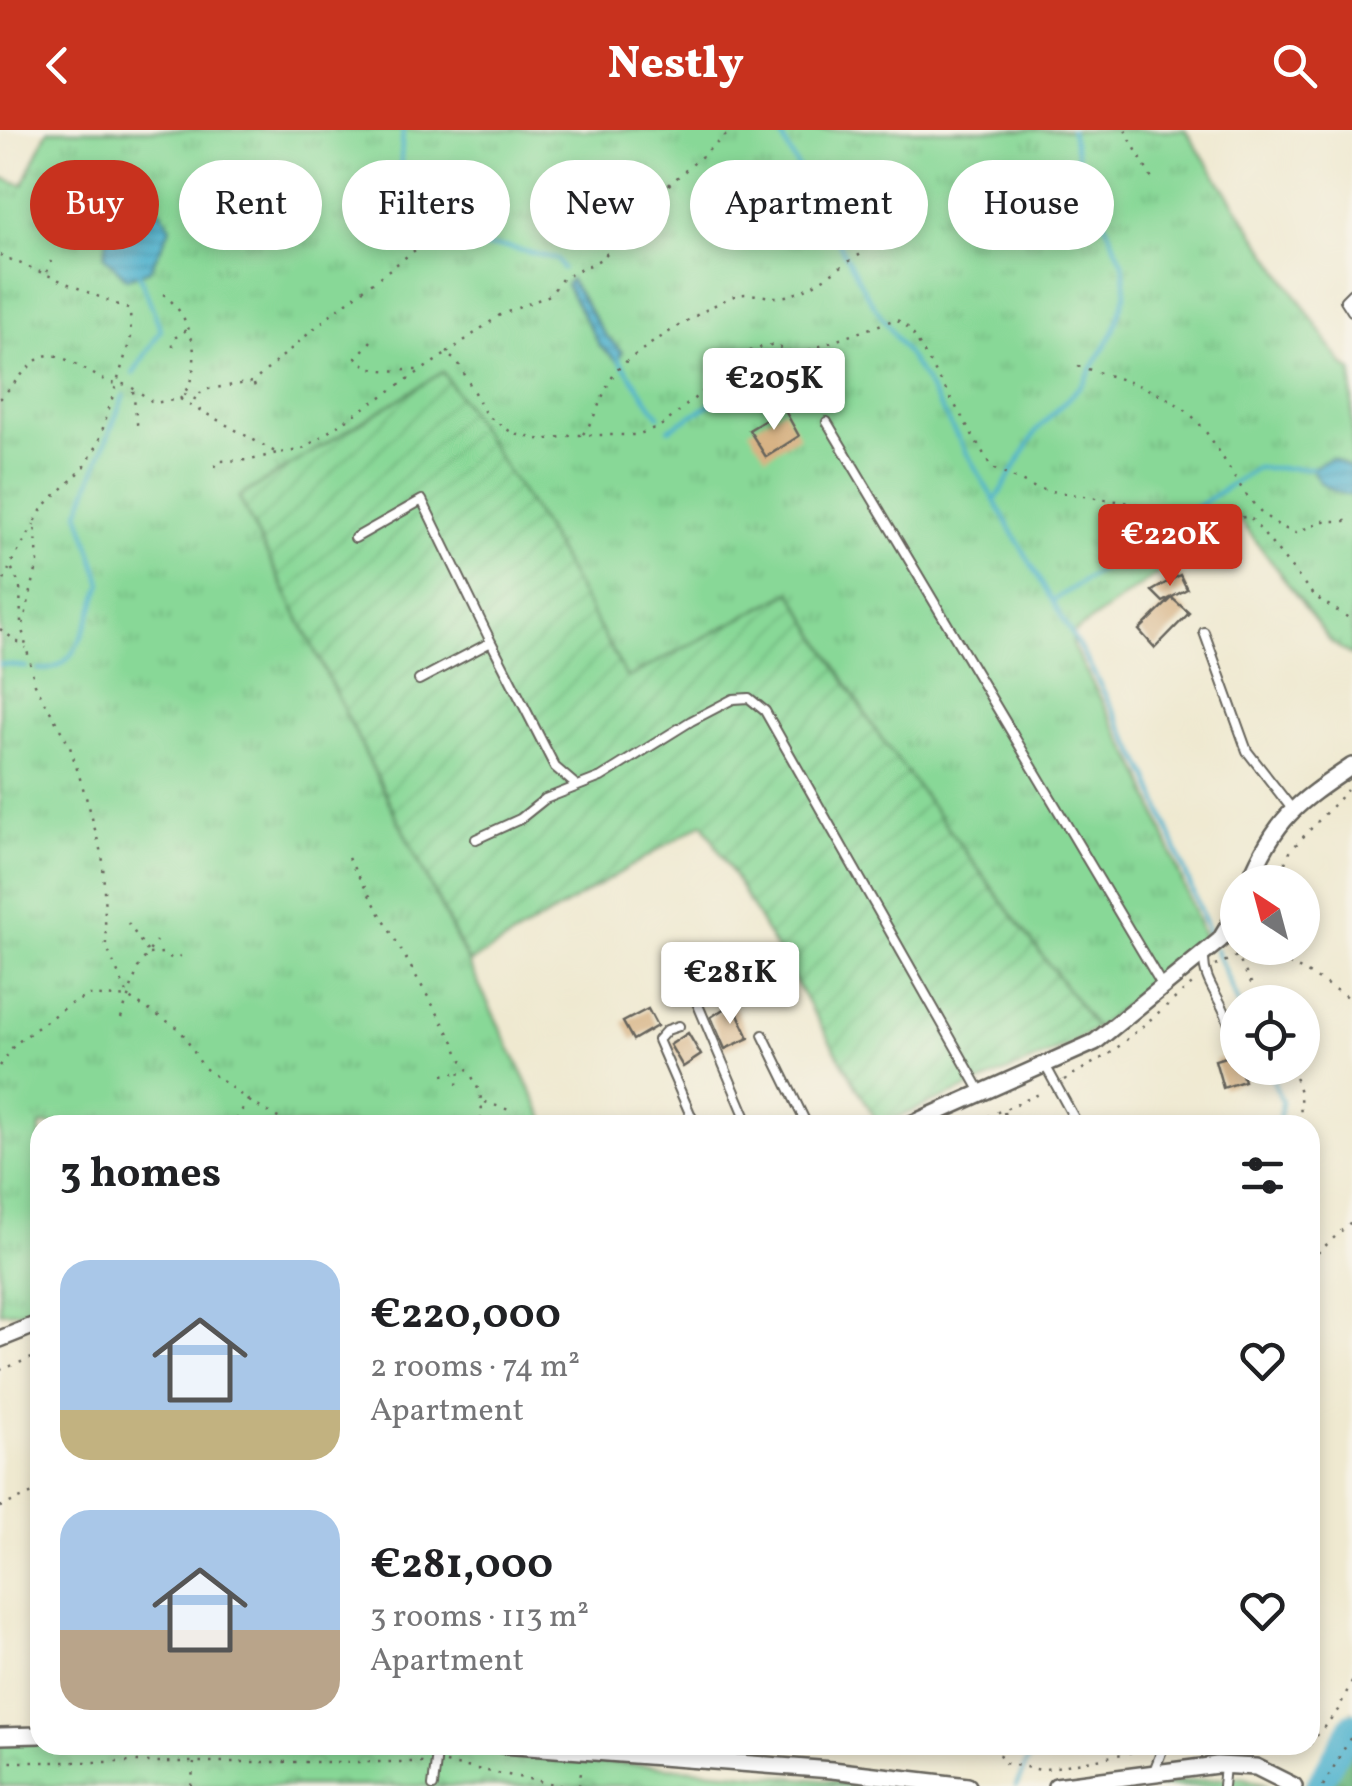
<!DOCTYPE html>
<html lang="en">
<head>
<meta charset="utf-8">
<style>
  :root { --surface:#fff; --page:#f2f2f2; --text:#202124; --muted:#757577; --accent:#c8321e }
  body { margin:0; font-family:Vollkorn,serif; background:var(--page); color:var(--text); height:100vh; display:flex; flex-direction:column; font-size:38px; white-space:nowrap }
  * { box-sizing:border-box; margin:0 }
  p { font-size:32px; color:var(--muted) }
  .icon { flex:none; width:55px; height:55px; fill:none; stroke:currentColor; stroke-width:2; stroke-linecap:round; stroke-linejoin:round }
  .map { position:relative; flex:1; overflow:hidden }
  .panel { position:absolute; left:30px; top:985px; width:1290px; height:640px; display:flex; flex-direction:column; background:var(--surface); border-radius:30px; box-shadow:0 5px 15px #0003 }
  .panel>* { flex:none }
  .top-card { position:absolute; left:30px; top:30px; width:1292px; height:90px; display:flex; gap:20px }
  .needle { width:65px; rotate:324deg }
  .fabs { position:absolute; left:1220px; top:735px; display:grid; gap:20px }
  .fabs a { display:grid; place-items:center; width:100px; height:100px; border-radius:50%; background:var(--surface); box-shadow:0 5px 15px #0003; font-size:50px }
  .price { position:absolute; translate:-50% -85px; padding:0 22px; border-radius:10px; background:#fff; color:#222; font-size:32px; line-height:65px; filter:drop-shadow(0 2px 5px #0008) }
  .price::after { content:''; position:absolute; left:50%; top:60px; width:30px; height:22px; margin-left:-15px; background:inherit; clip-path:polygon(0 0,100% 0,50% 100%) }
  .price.active { background:var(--accent); color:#fff }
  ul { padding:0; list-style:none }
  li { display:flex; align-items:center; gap:30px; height:250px; padding:0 30px }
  li span { display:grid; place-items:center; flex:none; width:280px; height:200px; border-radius:30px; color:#555 }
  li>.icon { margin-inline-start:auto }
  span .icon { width:120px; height:120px; fill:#fffc; stroke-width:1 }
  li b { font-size:42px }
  h2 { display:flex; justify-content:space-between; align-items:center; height:120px; padding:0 30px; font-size:42px }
  .pill { padding:0 35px; border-radius:45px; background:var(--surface); box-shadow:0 5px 15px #0003; font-size:35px; line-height:90px }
  .pill.active { background:var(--accent); color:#fff }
  header { display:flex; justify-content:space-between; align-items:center; height:130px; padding:0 30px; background:var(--accent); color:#fff; font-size:45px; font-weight:800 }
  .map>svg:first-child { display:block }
  .grass { fill:url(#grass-tufts); stroke:#527a5a; stroke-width:2.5 }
  .forest { fill:url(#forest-crowns); stroke:#456a4e; stroke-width:2.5 }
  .park { fill:url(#park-crowns); stroke:#527a5a; stroke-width:2.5 }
  .garden { fill:url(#garden-furrows); stroke:#527a5a; stroke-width:2.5 }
  .water { fill:url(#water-rules); stroke:#366775; stroke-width:2.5 }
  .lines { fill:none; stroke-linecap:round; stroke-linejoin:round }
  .stream { stroke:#4fb2ce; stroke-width:4 }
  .river { stroke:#4fb2ce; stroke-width:25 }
  .building { fill:#d7b385 }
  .lane-casing { stroke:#66645b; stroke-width:12 }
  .street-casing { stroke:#66645b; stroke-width:20 }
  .path { stroke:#66645b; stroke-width:2.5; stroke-dasharray:2.5 8; stroke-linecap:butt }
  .lane { stroke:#fff; stroke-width:8 }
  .street { stroke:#fff; stroke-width:15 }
</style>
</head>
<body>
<header><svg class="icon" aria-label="back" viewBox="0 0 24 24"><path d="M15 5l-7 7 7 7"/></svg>Nestly<svg class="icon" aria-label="search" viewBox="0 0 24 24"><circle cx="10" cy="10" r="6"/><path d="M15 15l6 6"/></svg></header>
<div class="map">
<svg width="1352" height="1656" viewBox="0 0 1352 1656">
  <defs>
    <pattern id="grass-tufts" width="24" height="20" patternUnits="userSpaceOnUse" patternTransform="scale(2.5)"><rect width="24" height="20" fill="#88d897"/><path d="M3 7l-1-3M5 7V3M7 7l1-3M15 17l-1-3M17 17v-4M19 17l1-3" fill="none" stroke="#75b982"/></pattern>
    <pattern id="forest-crowns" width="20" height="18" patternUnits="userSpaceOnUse" patternTransform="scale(2.5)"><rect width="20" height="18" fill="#6eb880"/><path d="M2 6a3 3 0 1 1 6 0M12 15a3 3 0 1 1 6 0" fill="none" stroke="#5a9568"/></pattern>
    <pattern id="park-crowns" width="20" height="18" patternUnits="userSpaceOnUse" patternTransform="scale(2.5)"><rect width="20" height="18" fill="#88d897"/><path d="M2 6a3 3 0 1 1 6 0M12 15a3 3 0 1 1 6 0" fill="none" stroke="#75b982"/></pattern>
    <pattern id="garden-furrows" width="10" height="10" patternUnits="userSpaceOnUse" patternTransform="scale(2.5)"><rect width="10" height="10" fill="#88d897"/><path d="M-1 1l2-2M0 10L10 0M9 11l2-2" fill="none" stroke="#75b982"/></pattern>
    <pattern id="water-rules" width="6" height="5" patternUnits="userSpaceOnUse" patternTransform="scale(2.5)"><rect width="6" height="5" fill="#4fb2ce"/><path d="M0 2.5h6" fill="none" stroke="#4498b0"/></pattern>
  </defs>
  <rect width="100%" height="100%" fill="#f7f3e8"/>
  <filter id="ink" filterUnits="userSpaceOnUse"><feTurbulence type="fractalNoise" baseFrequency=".01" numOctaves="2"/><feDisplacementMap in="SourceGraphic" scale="20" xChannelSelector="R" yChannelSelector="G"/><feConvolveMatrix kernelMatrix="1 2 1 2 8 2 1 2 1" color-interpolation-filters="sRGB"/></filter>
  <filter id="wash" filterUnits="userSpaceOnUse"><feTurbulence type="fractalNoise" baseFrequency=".0048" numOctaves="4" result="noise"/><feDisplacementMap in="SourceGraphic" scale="40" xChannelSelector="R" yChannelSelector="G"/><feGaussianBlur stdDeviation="2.25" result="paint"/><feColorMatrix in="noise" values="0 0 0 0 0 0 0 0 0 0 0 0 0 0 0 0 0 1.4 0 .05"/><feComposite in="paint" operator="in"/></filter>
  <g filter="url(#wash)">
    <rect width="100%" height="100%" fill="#efe9d0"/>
    <path class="grass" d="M 48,0 L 1185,0 L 1343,235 L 1352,241 L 1352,526 L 1331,512 L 1238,387 L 1072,504 L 1073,517 L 1142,646 L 1205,811 L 1096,898 L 873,597 L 791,462 L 627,548 L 544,397 L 443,243 L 239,367 L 548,995 L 40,995 L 40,1180 L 0,1182 L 0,47 L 23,55 Z
      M 1241,1647 L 1268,1656 L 1122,1656 Z"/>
    <path class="forest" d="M 1352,1583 L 1352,1656 L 1305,1656 Z"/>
    <path class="park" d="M 0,1612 L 408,1615 L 892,1656 L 0,1656 Z"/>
    <path class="garden" d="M 443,242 L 544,397 L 627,548 L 791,462 L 873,597 L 1096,898 L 1066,917 L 879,995 L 703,693 L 469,833 L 239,367 Z"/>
    <path class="water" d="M 127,67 L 156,75 L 171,97 L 150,140 L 127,149 L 104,126 L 113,81 Z
      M 570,149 L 603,202 L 622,222 L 618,231 L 600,216 L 566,155 Z
      M 1332,328 L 1352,339 L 1352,366 C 1334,363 1317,356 1312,338 Z"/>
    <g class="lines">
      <path class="stream" d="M 403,0 L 400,42 L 412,56 L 439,72 L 475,117 L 507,117 L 557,129 L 563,139
        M 778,0 L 865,162 L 925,251 L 1090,536 L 1148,646 L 1211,809
        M 616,225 L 659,286
        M 133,244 L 161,200 L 139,144
        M 669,299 L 775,236
        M 996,369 L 1037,300 L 1083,253 L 1114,201 L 1126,162 L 1123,133 L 1079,35 L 1071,0
        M 1053,471 L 1256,338 L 1312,338
        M 0,534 L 26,537
        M 38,539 C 78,546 89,483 102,454 L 79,382 L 124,265
        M 1215,818 L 1238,874
        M 1268,938 L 1282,972 L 1278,995
        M 1016,1656 L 1035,1615"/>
      <path class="river" d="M 1318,1656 L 1352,1595"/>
    </g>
    <g id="blocks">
      <path class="building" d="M 784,279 L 799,306 L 766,327 L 749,300 Z
        M 1180,445 L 1187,459 L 1163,472 L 1152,461 Z
        M 1172,468 L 1189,483 L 1155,518 L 1139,500 Z
        M 733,873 L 749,908 L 725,919 L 711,887 Z
        M 648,879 L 657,896 L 633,910 L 623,892 Z
        M 688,903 L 701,925 L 683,937 L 670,915 Z
        M 1236,924 L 1244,951 L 1223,958 L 1215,930 Z"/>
    </g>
  </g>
  <g filter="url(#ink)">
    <use href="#blocks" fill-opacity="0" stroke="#66645b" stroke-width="2.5"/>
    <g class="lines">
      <g class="lane-casing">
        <path id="lane" d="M 1352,163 L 1345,170 L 1352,181
          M 827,292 L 1162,855
          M 355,408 L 422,370 L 491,512
          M 1204,502 L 1247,621 L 1292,679
          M 419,550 L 491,512 L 555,637 L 576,655
          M 476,709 L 520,689 L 545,669 L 601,647 L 691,591 L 733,569 L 749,568 L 765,581 L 981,962
          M 1204,828 C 1203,856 1229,874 1231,907
          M 687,849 L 749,995
          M 679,896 L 667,900 L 658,910 L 695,995
          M 763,905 L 807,995
          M 1045,935 L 1078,995
          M 692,1632 L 694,1615
          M 1154,1641 L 1164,1615
          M 433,1656 L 438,1615
          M 1223,1656 L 1225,1636"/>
      </g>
      <g class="street-casing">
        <path id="street" d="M 1249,752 C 1275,688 1296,674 1352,636
          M 909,995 L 1095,912 L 1220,810 L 1238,780
          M 0,1209 L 40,1193
          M 0,1606 L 40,1605
          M 502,1615 L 832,1640 L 968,1656
          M 1056,1656 L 1217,1635 L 1256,1637 L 1294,1656"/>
      </g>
      <path class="path" d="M 1125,0 L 1154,53
        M 0,125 L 130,180 L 131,207 L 98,314 L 83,339 L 43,377 L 35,392 L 38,432 L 22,499 L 35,554 L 70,617 L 90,680 L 103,731 L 106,816 L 129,868
        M 47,142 L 51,131
        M 371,211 L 356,228 C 376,246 394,239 419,240
        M 173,217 L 173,209 L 186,200
        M 447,223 L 500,185 L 550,165 L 562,149 L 603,128 L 649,72 L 732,0
        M 1078,236 C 1115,248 1161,258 1191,285 C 1230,322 1240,385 1296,403 L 1321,391 L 1352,391
        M 254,254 L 257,264
        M 133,261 L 138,301
        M 184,264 L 197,270 L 202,260 L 253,252 L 331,184 L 465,82 L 486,72
        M 0,269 C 52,211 40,216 106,251 C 114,255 121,252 128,256 C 137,260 146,267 154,273 L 180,269 C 206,238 194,187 162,163
        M 180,269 L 277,323 L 301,320 L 446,224 L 458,232 L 486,285 L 514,304 L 542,310 L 575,305 L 637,305 L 664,294 L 753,219 L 772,215 L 798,224 L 896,189 L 910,199 L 992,338 L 1038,359 L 1169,379 L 1190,398 L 1249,386 L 1314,466 L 1352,490
        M 583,304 C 599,284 603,255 620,237 C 636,221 716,171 737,165 C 755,161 771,171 790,165 C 815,158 839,136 863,123
        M 215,337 L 218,331 L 251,330 L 277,323
        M 0,460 L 9,439
        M 21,492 L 20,456 L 10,435 L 34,395
        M 0,499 L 26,518
        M 348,728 L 454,912 C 466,948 488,953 480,995
        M 1276,752 L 1291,720 L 1347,660
        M 128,793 L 147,821
        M 149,824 L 162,823 L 173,829 L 188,823
        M 1215,836 L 1237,826 L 1234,819
        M 1261,872 L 1237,826 C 1273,817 1322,852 1352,870
        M 121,888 L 138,838 L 156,811
        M 0,936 L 14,915 L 68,875 L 90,865 L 129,868 L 180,899 L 203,937 L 248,970 L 233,995
        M 1292,938 L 1300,962 L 1301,995
        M 443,945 L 455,943
        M 1064,950 L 1112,922 L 1197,850
        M 457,955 L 461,937
        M 249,971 L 290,995
        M 485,972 L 509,980
        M 1004,982 L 1007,995
        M 968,995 L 1044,962
        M 1310,1130 L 1352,1091
        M 0,1240 L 40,1225
        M 0,1377 L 40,1360
        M 1310,1614 L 1338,1580 L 1352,1551
        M 1002,1615 L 998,1623 L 1005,1633 L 1041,1640 L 1148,1619
        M 1245,1615 L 1282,1620 L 1308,1616
        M 0,1632 L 423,1632
        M 446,1633 L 564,1656
        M 191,1656 L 194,1633
        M 579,1656 L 582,1636
        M 1323,1656 L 1352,1605"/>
      <use href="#lane" class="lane"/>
      <use href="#street" class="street"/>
    </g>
  </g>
</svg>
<div class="fabs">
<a><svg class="needle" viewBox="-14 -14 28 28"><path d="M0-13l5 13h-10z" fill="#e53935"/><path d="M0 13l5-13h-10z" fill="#757577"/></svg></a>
<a><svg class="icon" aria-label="locate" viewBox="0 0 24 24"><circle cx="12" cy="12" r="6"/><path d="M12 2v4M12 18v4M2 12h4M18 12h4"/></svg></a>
</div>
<b class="price" style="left:774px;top:303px">€205K</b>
<b class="price active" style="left:1170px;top:459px">€220K</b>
<b class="price" style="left:730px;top:897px">€281K</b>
<div class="top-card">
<a class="pill active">Buy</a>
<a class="pill">Rent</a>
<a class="pill">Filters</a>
<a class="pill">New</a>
<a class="pill">Apartment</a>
<a class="pill">House</a>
</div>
<section class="panel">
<h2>3 homes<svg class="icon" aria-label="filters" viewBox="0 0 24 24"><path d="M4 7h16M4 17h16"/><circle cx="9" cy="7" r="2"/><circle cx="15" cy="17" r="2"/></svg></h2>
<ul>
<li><span style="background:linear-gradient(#a9c7e8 75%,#c2b280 0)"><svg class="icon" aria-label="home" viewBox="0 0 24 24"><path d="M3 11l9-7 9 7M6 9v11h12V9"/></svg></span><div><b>€220,000</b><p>2 rooms · 74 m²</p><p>Apartment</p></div><svg class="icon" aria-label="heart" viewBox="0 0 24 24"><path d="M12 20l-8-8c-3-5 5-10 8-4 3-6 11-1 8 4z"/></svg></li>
<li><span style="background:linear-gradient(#a9c7e8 60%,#b9a48a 0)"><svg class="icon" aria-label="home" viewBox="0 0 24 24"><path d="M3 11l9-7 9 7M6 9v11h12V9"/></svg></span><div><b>€281,000</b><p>3 rooms · 113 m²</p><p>Apartment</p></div><svg class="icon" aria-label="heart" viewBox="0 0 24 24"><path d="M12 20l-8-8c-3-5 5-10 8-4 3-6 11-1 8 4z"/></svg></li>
</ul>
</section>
</div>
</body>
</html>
